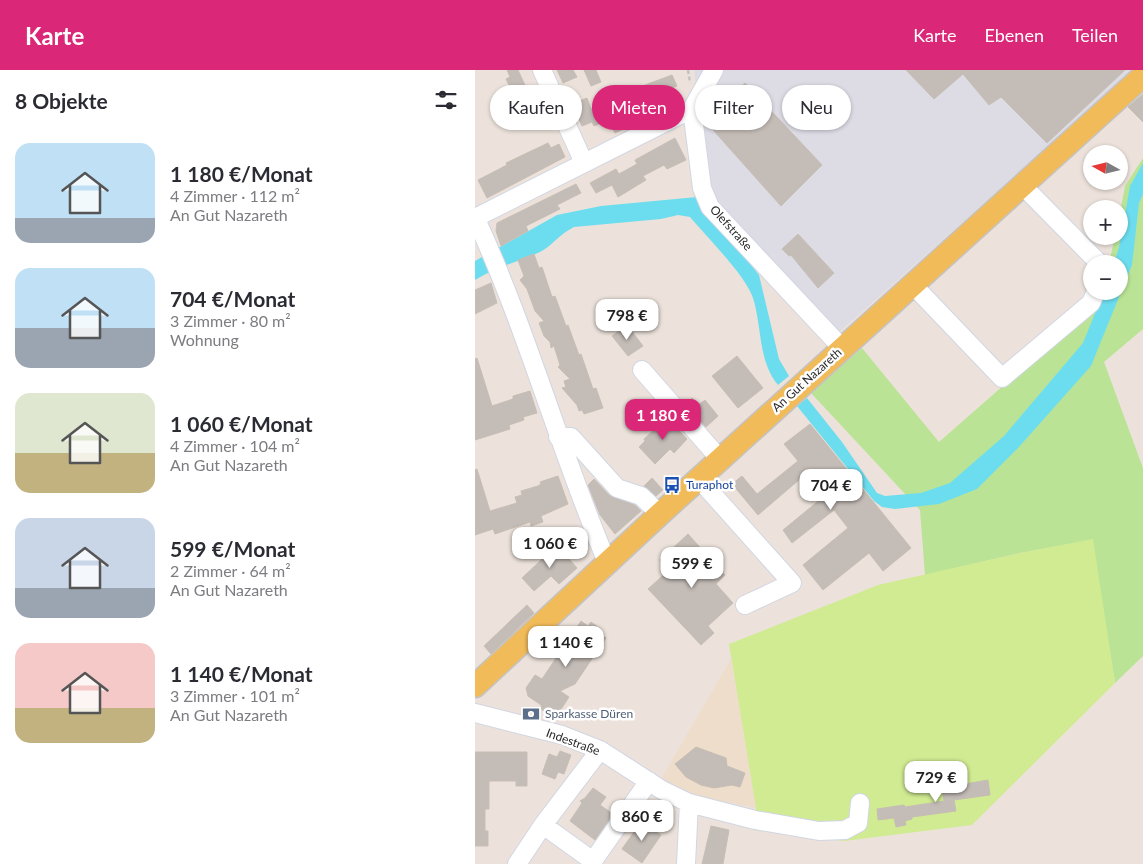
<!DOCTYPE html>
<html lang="de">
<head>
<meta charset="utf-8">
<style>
  :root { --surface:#fff; --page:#f2f2f3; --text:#2b2b33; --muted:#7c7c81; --accent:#db2777 }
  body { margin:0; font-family:Lato,sans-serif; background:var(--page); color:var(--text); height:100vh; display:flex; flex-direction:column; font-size:19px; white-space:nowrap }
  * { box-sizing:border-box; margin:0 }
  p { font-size:16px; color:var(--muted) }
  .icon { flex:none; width:28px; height:28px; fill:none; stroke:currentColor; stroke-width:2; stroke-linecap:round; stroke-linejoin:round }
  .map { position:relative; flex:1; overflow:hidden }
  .drawer { display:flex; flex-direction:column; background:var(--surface); width:475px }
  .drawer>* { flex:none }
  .guide { position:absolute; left:15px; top:15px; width:475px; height:45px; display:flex; gap:10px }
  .needle { width:32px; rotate:278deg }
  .buttons { position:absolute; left:608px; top:75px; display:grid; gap:10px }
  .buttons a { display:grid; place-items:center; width:45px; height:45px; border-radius:50%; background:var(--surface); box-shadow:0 1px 4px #0004; font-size:25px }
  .price { position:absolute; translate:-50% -42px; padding:0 11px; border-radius:10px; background:#fff; color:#222; font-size:16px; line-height:32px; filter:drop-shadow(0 1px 2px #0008) }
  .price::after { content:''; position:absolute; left:50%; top:30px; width:15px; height:11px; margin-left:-8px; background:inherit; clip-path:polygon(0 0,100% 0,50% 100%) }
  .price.current { background:var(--accent); color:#fff }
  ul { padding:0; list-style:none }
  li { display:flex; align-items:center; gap:15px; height:125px; padding:0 15px }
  li span { display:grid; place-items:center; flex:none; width:140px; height:100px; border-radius:15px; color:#555 }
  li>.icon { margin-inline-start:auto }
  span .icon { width:60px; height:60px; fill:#fffc; stroke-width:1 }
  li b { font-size:21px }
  h2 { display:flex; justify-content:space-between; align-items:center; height:60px; padding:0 15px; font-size:21px }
  .chip { padding:0 18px; border-radius:22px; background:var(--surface); box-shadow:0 1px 4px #0004; font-size:18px; line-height:45px }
  .chip.current { background:var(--accent); color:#fff }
  header { display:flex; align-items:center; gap:30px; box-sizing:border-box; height:70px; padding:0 25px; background:var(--accent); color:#fff }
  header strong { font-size:24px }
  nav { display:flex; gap:28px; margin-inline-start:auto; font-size:18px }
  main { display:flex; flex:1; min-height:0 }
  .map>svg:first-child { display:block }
  .industrial { fill:#dddbe4 }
  .education { fill:#eeddca }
  .green { fill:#bae396 }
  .pitch { fill:#d0eb92 }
  .water { fill:#6cddef }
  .building { fill:#c4bcb7; stroke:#c7beb4 }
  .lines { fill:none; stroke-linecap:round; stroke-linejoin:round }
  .minor-casing { stroke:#d0d6e2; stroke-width:20 }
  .major-casing { stroke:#c3c3c3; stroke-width:25 }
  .path { stroke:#c3c3c3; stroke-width:2.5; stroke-dasharray:4 2.5; stroke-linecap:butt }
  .minor { stroke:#fff; stroke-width:18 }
  .major { stroke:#f2bb5a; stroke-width:22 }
  .labels { text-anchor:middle; stroke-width:5; stroke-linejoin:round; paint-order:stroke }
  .street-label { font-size:12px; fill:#292929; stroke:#fff }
  .transit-label { font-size:12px; fill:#164399; stroke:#fff; text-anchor:start }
  .service-label { font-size:12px; fill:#4e5e75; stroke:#fff; text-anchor:start }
</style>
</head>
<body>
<header>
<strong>Karte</strong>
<nav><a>Karte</a><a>Ebenen</a><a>Teilen</a></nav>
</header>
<main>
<section class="drawer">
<h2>8 Objekte<svg class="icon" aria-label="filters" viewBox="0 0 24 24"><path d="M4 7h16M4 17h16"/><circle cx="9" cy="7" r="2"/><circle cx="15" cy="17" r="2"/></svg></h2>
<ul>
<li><span style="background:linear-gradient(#bfe0f5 75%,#9aa5b1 0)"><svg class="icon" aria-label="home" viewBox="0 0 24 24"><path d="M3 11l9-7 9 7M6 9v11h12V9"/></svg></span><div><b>1 180 €/Monat</b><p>4 Zimmer · 112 m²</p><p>An Gut Nazareth</p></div></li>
<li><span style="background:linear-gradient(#bfe0f5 60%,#9aa5b1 0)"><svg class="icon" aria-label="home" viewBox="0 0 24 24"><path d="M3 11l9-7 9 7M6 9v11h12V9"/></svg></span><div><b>704 €/Monat</b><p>3 Zimmer · 80 m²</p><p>Wohnung</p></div></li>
<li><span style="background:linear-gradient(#dfe7d0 60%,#c2b280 0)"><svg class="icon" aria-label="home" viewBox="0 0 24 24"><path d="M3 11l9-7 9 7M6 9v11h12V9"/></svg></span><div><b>1 060 €/Monat</b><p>4 Zimmer · 104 m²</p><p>An Gut Nazareth</p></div></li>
<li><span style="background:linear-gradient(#c9d6e8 70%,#9aa5b1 0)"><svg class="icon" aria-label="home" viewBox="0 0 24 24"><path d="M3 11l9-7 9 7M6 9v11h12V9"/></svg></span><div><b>599 €/Monat</b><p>2 Zimmer · 64 m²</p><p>An Gut Nazareth</p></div></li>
<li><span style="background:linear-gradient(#f6c9c9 65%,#c2b280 0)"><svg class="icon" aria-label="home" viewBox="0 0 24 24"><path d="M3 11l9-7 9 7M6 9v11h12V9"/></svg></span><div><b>1 140 €/Monat</b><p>3 Zimmer · 101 m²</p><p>An Gut Nazareth</p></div></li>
</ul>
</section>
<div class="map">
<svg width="668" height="794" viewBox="0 0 668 794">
  <rect width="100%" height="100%" fill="#ece2db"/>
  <path class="industrial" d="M 219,0 L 658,0 L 361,265 L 239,136 L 232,117 Z"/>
  <path class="education" d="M 256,589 L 281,738 L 212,724 L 185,711 Z"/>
  <path class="green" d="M 668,88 L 668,259 L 629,292 L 668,398 L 668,586 L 640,613 L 617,470 L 545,483 L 450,505 L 445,440 L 336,323 L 387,278 L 464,372 L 619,236 L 644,221 L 644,194 L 634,194 L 640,166 L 644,166 L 644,148 L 650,116 Z"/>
  <path class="pitch" d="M 618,469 L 640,613 L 497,755 L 369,771 L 278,760 L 281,738 L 254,574 L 403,515 L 545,483 Z"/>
  <path class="water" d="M 668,93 L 668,124 L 664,133 L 657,195 L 616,296 L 543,378 L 502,419 L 464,434 L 420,439 L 407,437 L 399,431 L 322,336 L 332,328 L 367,372 L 402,423 L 410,426 L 446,423 L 475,413 L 529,366 L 608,273 L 629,221 L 644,221 L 644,194 L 639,194 L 644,177 L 655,116 Z
    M 222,127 L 284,205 L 304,289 L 314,306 L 303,315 C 283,292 287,256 278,228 C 271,206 231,166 215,147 L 203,145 L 186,149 L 99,157 C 84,164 76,177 65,182 C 43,192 20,197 0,210 L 0,191 L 82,145 L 126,136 Z"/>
  <path class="building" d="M 32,0 L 43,0 L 54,24 L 53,25 L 54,29 L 43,34 L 31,9 L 35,7 Z
    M 82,0 L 98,0 L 102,7 L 88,13 Z
    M 109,0 L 121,0 L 126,12 L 116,16 Z
    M 431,0 L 650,0 L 572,73 L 526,27 L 514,35 L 488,4 L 459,29 Z
    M 197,5 L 202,16 L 197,18 L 201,28 L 180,37 L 177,31 L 171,34 L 164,19 L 171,17 L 170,15 Z
    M 270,13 L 347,95 L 306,136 L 230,51 Z
    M 668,24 L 668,52 L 653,37 Z
    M 112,28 L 116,39 L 124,35 L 131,51 L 119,56 L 117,52 L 107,56 L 97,34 Z
    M 146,43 L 153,57 L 140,63 L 133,49 Z
    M 200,68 L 211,90 L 192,99 L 189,95 L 168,106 L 171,110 L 143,127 L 137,115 L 121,123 L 115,113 L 141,99 L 144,104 L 162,94 L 160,90 Z
    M 73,73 L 76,78 L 84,74 L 90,87 L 12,128 L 3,110 L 32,95 L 31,93 Z
    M 101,114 L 106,123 L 82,135 L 85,139 L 51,156 L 53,161 L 26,176 L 21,161 L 22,153 Z
    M 323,164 L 359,203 L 343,218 L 316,185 L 314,186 L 307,179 Z
    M 59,184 L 64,198 L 67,197 L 77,227 L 80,226 L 91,256 L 93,255 L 104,285 L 106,284 L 118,319 L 121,318 L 128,338 L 109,344 L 107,340 L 104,341 L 102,335 L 87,318 L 91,317 L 89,311 L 95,309 L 83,297 L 85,295 L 79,276 L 76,278 L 75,272 L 69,266 L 64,253 L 69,251 L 60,241 L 52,219 L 45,210 L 49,206 L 43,190 Z
    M 16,213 L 22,233 L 0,244 L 0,220 Z
    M 152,255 L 168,276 L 153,286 L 137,266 Z
    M 262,286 L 288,318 L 263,338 L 237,306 Z
    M 2,288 L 17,336 L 38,329 L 38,326 L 55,321 L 62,343 L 48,347 L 49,350 L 34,355 L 35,359 L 0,370 L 0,289 Z
    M 217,328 L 223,335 L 230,330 L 243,346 L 231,357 L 211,334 Z
    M 192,348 L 212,369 L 199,383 L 195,379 L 180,394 L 164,377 L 170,371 L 169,369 Z
    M 335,354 L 436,478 L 408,501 L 394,483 L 348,520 L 328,495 L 373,458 L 359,440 L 317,473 L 308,460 L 347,428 L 343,424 L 346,421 L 332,403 L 283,445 L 257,414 L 267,406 L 282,424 L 323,391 L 309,374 Z
    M 2,399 L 15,441 L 42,433 L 40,427 L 47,425 L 46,421 L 63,416 L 66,414 L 65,412 L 83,406 L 93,434 L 66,446 L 68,452 L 56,456 L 55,452 L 20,464 L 18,459 L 0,465 L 0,400 Z
    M 177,408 L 188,420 L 181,426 L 169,416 Z
    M 119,409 L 134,425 L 160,435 L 166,441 L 140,464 L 125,445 L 113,415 Z
    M 213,464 L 250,505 L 241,514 L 258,533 L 233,556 L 239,563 L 226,575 L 173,519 L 194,500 L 185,490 Z
    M 82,475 L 102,498 L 84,514 L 76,506 L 59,521 L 47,508 Z
    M 52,535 L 59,543 L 16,584 L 9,576 Z
    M 106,551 L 113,556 L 116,552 L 126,559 L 124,563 L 131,568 L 100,614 L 85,621 L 94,627 L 83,644 L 78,641 L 70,642 L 67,640 L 66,635 L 53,626 L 51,618 L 60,605 L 67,609 Z
    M 221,677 L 251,688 L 252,696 L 270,703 L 265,717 L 257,715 L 239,718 L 226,715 L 211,707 L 200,694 Z
    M 85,681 L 96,685 L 89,704 L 83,702 L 80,709 L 67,704 L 74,684 L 82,687 Z
    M 0,682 L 52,682 L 52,716 L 41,716 L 41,711 L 14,711 L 14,739 L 10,739 L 10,761 L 13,761 L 13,776 L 0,776 Z
    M 513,710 L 515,725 L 479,730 L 481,741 L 437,747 L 437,749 L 430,751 L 431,755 L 421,757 L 419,748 L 403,750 L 402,739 L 429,735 L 430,737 L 469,731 L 467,718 Z
    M 118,718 L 131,727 L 125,735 L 138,744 L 120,770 L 95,751 L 107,733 L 105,731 L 110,728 Z
    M 166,752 L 186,765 L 167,793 L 147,779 Z
    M 236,756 L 254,760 L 248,794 L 227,794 Z"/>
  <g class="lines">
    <g class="minor-casing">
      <path id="minor" d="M 67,0 L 109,93
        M 217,39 L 239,0
        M 548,116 L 625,194
        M 0,147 C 52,259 84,379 132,492
        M 0,148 L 217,39 L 227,118 L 235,137 L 367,278
        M 438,215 L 527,308 L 616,233 L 621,221
        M 167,300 L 245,389
        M 83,367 L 96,367 L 142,418 L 166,426 L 185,444
        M 224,409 L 317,513 L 270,535
        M 0,643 L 87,665 L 125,680 L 187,720 L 214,733 L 280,750 L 344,761 L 370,760 L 383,753 L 385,733
        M 68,755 L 118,791 L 174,711
        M 42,794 L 68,755 L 125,680
        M 211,794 L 214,733"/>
    </g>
    <g class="major-casing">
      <path id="major" d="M 0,616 L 185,444 L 668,6"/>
    </g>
    <path class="path" d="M 213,0 L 215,13"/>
    <use href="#minor" class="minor"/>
    <use href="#major" class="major"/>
  </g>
  <defs>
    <g id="bus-bare" transform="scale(1.35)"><path d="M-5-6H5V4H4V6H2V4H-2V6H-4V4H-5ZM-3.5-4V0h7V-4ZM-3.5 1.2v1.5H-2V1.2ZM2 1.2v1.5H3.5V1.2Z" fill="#1a4fb4" stroke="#fff" stroke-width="2.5" paint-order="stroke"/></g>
    <g id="bank-bare" transform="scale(1.35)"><path d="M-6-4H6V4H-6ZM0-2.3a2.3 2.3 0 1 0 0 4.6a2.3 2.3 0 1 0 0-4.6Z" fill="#5c6f8a" stroke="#fff" stroke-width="2.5" paint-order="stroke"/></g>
  </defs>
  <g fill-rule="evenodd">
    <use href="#bus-bare" x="197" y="415"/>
    <use href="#bank-bare" x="56" y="644"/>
  </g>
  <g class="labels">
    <g class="street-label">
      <text transform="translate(256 158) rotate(48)" y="4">Olefstraße</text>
      <text transform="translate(332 310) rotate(-42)" y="4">An Gut Nazareth</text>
      <text transform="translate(98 672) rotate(20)" y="4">Indestraße</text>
    </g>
    <g class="transit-label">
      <text x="211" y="419">Turaphot</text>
    </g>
    <g class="service-label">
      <text x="70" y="648">Sparkasse Düren</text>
    </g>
  </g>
</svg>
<div class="buttons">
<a><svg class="needle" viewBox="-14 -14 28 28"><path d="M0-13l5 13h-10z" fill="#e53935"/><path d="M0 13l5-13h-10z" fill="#7c7c81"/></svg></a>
<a>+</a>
<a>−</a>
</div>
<b class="price" style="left:152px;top:271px">798 €</b>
<b class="price current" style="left:188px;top:371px">1 180 €</b>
<b class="price" style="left:356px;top:441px">704 €</b>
<b class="price" style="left:75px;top:499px">1 060 €</b>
<b class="price" style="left:217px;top:519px">599 €</b>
<b class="price" style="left:91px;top:598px">1 140 €</b>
<b class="price" style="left:461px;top:733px">729 €</b>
<b class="price" style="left:167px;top:772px">860 €</b>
<div class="guide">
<a class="chip">Kaufen</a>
<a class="chip current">Mieten</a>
<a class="chip">Filter</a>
<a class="chip">Neu</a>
</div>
</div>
</main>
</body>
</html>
